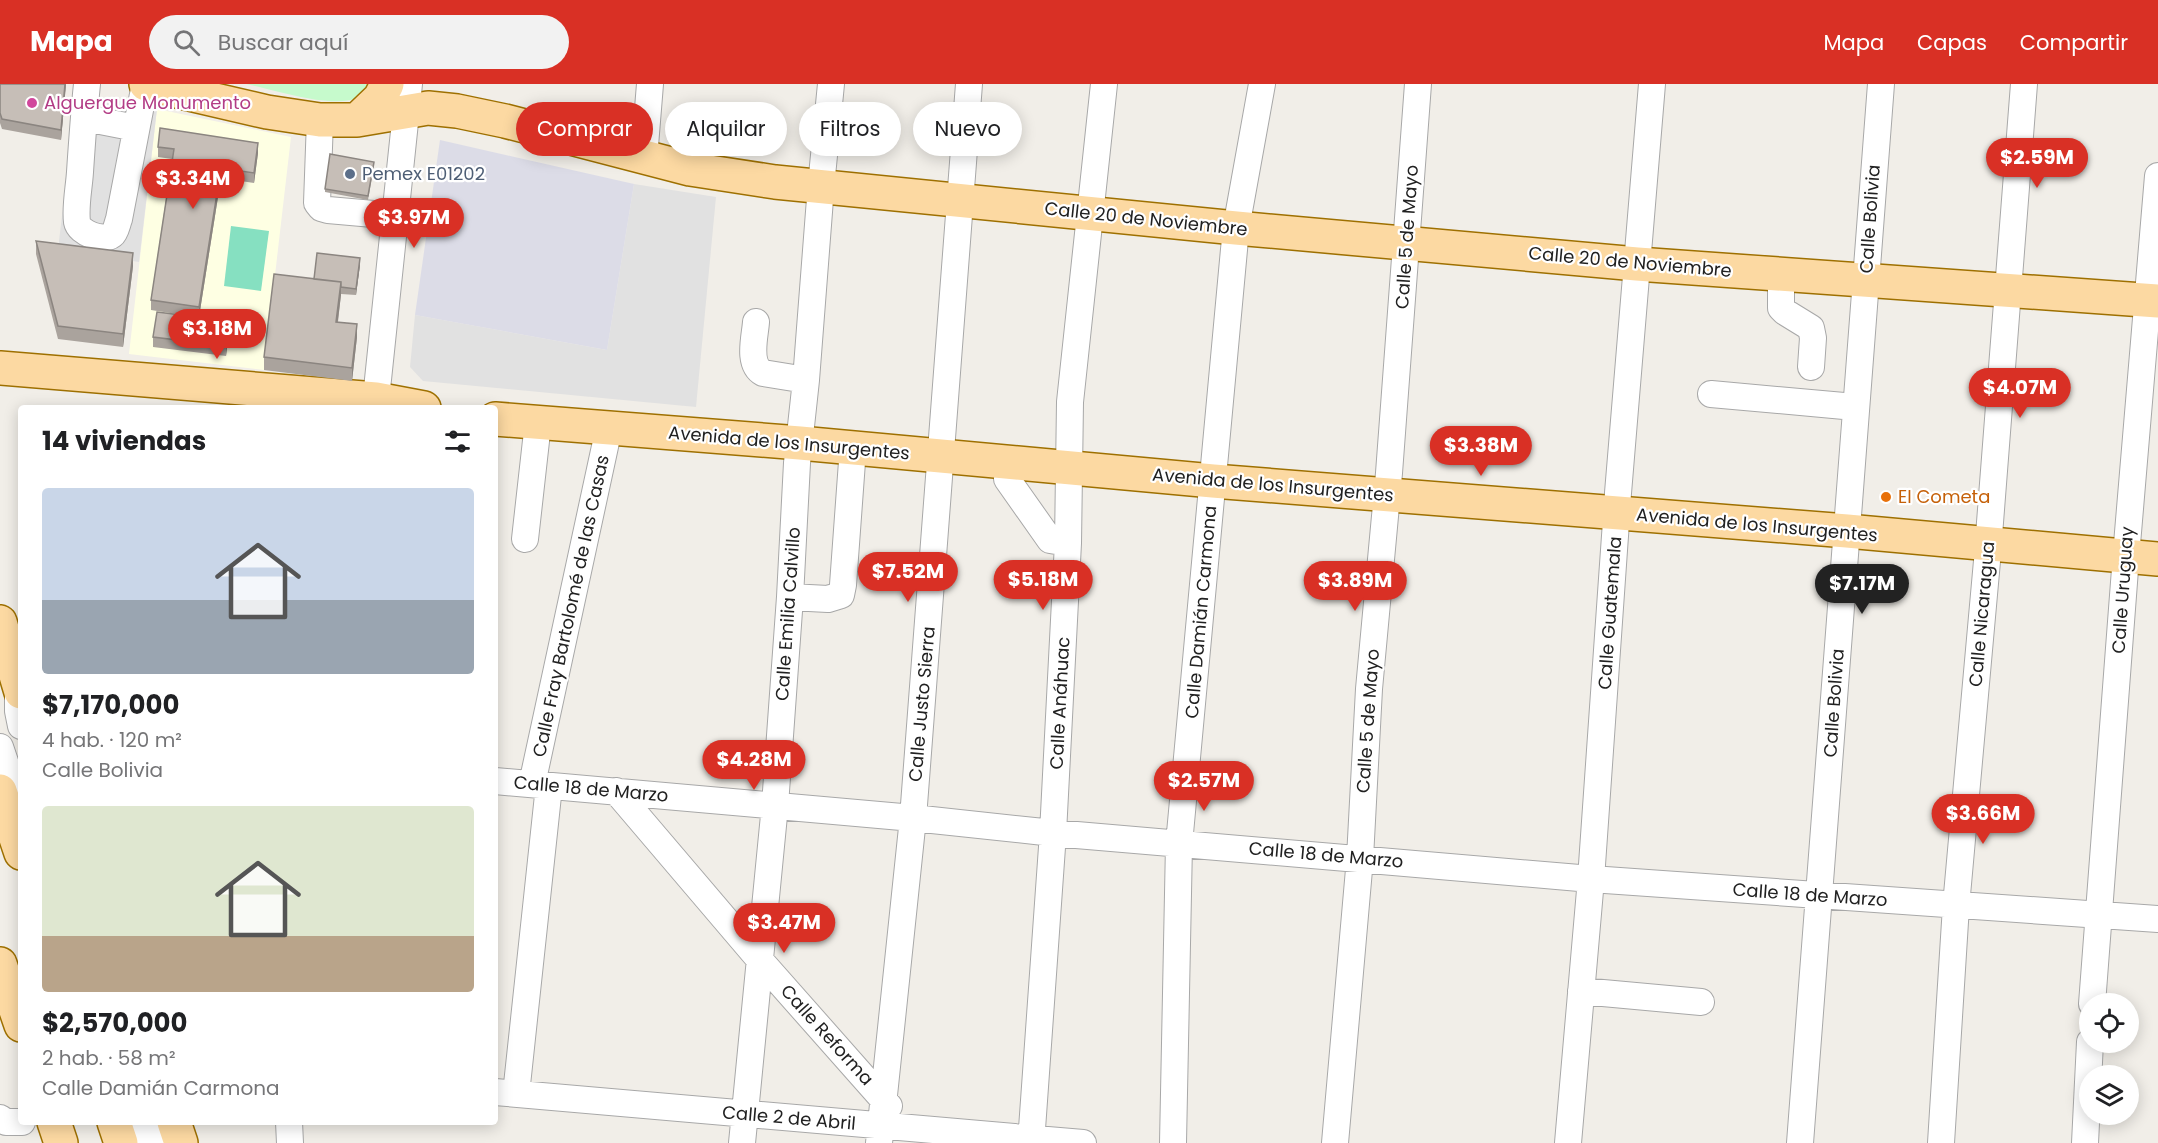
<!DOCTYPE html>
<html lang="es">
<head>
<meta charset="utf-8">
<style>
  :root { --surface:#fff; --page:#f2f2f2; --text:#202124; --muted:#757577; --accent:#d93025 }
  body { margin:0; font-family:Poppins,sans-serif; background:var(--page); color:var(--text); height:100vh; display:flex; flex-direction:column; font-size:22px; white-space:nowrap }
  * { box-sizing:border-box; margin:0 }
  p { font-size:20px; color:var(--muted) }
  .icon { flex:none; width:33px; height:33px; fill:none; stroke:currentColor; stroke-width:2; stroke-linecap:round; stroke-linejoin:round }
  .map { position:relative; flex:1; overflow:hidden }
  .panel { position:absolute; left:18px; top:321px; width:480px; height:720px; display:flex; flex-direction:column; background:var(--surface); border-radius:6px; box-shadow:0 3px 15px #0003 }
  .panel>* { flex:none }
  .guide { position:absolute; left:516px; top:18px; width:570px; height:54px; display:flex; gap:12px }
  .buttons { position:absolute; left:2079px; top:909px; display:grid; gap:12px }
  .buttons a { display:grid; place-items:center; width:60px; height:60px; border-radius:50%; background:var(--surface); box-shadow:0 3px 15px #0003; font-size:30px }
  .price { position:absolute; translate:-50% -51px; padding:0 14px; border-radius:21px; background:var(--accent); color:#fff; font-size:20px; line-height:39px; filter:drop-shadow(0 2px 3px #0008) }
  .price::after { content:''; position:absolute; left:50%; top:36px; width:18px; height:14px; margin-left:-9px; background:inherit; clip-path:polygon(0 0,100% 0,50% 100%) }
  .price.selected { background:#222; color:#fff }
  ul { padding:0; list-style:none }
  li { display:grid; align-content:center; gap:12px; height:318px; padding:0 24px }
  li span { display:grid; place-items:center; height:186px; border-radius:6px; color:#555 }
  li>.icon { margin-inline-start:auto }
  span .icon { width:108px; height:108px; fill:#fffc; stroke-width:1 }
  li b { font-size:26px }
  h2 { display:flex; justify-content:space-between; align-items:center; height:72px; padding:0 24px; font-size:26px }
  .tag { padding:0 21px; border-radius:27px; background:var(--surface); box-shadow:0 3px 15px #0003; font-size:21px; line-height:54px }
  .tag.selected { background:var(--accent); color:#fff }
  header { display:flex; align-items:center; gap:36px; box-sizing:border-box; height:84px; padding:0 30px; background:var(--accent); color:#fff }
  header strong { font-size:28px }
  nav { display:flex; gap:33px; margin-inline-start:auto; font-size:21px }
  .search { width:420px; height:54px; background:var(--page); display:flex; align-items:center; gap:15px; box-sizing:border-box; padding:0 21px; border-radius:33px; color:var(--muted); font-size:22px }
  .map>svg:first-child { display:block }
  .education { fill:#feffe3 }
  .park { fill:#c6facc }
  .pitch { fill:#86e0c1 }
  .parking { fill:#e1e1e1 }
  .plaza { fill:#dcdce7 }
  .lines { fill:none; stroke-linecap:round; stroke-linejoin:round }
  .minor-casing { stroke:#a8a8a8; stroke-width:28 }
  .major-casing { stroke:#9e7000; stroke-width:36 }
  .minor { stroke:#fff; stroke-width:26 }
  .major { stroke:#fcd9a2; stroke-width:33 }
  .wall { fill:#aaa39d }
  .shaded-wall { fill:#8b8580 }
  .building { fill:#c6beb7; stroke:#8b8580; stroke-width:1.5 }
  .hotel-dot { fill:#d1479c; stroke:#fff; stroke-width:2 }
  .service-dot { fill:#5c6f8a; stroke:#fff; stroke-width:2 }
  .food-dot { fill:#e8710a; stroke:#fff; stroke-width:2 }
  .labels { text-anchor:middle; stroke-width:4.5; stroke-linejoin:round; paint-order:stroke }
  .hotel-label { font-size:18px; fill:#b23c85; stroke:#fff; text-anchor:start }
  .service-label { font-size:18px; fill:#4e5e75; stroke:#fff; text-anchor:start }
  .street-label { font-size:18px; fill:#212121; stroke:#fff }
  .food-label { font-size:18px; fill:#c56008; stroke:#fff; text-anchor:start }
</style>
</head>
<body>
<header>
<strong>Mapa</strong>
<div class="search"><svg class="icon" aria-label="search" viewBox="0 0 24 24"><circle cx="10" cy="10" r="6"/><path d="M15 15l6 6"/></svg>Buscar aquí</div>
<nav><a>Mapa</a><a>Capas</a><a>Compartir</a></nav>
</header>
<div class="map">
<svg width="2158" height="1059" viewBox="0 0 2158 1059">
  <rect width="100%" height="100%" fill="#f1eee8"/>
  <path class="education" d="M 157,25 L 291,53 L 264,286 L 129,270 Z"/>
  <path class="park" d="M 246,0 L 373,0 C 369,5 366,11 360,13 C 333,26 276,6 246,0 Z"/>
  <path class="pitch" d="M 231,142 L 269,147 L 261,207 L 224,202 Z"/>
  <path class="parking" d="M 77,8 L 157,25 L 139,178 L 58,165 Z
    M 634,100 L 716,113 L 696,323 L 423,297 L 410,283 L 415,231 L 607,266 Z"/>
  <path class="plaza" d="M 440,56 L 634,100 L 607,266 L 415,231 Z"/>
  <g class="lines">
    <g class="minor-casing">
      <path id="minor" d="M 87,0 C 84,29 82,58 80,88 C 79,104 75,122 77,138 C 79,149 103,158 112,151 C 116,148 117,140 119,135 L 145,0
        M 85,34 L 136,44
        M 320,36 L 317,119 L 321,124 L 328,126 L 396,132
        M 644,74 L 650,0
        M 1781,190 L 1781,224 L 1785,228 L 1811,244 L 1813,254 L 1811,283
        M 756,238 C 755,253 747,280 763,289 L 806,296
        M 1711,310 L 1855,323
        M 375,324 L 409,0
        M 1009,377 L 1007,395 L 1050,456 L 1068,459
        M 525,455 L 538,339
        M 790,513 L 828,515 L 841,511 L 843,501 L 853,364
        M 18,601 L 18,627 L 21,642
        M 0,663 L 21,725
        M 495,697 L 913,734 L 1053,749 L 1591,795 L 2158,835
        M 532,700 L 609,344
        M 616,707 L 759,875 L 889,1022
        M 1581,907 L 1701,918
        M 2092,920 L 2126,472 L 2158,92
        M 495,1008 L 1083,1059
        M 516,1010 L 549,702
        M 0,1034 L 6,1038 L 22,1038
        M 131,1038 L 138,1059
        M 156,1038 L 164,1059
        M 289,1038 L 290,1059
        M 742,1059 L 775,721 L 790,513 L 797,379 L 806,296 L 821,102 L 831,0
        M 879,1059 L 913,734 L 969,0
        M 1031,1059 L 1053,749 L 1068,459 L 1070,318 L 1104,0
        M 1173,1059 L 1179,760 L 1236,144 L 1262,0
        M 1335,1059 L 1360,774 L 1369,605 L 1389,389 L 1418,0
        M 1568,1059 L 1591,795 L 1618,409 L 1652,0
        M 1800,1059 L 1881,0
        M 1941,1059 L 1956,822 L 1987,477 L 2024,0
        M 2085,1059 L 2090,958"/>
    </g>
    <g class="major-casing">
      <path id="major" d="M 146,0 L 267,28 L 320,36 L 357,36 L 428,24 L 457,27 L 505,37 L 690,85 L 775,98 L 1236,144 L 1637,180 L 2158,217
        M 357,36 L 380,14 L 387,0
        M 0,284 L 376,315 L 424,324
        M 495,335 L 800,359 L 1213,397 L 1847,447 L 2158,475
        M 0,538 L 21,608
        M 0,707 L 21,769
        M 0,880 L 21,941
        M 54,1038 L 61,1059
        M 114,1038 L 121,1059
        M 174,1038 L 181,1059"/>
    </g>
    <use href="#minor" class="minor"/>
    <use href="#major" class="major"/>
  </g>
  <path class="wall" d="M 0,0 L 66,0 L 61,56 L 2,45 L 0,39 Z
    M 158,63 L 258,69 L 254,99 L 221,94 L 199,233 L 229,247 L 226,272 L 153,263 L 153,253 L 196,233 L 151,226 L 151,216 L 172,75 L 158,73 Z
    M 374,81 L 368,116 L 325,108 L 325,105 Z
    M 36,157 L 133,182 L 123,263 L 58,255 L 36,170 Z
    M 360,181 L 356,211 L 341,210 L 338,238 L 357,253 L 352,297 L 264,286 L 264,273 L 314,195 Z"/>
  <path class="shaded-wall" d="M 65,0 L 66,0 L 61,56 L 61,46 Z
    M 258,59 L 258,69 L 254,99 L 254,89 Z
    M 221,84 L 221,94 L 199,233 L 199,223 Z
    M 133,169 L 133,182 L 123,263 L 123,250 Z
    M 360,174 L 360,181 L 356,211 L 356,205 Z
    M 341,198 L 341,211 L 336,251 L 336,238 Z
    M 229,237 L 229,247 L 226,272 L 226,262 Z
    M 357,240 L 357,253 L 352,297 L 352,284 Z"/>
  <path class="building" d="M 0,0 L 65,0 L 61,46 L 2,35 L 0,29 Z
    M 160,44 L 258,59 L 254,89 L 221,84 L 199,223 L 151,216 L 174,65 L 158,63 Z
    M 330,70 L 374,78 L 368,112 L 325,105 Z
    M 36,157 L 133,169 L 123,250 L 58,242 Z
    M 317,169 L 360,174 L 356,205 L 341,203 L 341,198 L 314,195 Z
    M 274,190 L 341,198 L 336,238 L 357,240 L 352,284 L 264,273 Z
    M 157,228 L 229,237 L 226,262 L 153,253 Z"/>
  <circle class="hotel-dot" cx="32" cy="19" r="6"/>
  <circle class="service-dot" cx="350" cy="90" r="6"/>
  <circle class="food-dot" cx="1886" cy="413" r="6"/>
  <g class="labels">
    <g class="hotel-label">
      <text x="44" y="25">Alguergue Monumento</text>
    </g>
    <g class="service-label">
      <text x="362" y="96">Pemex E01202</text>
    </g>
    <g class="street-label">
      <text transform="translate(1146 135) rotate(6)" y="6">Calle 20 de Noviembre</text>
      <text transform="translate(1870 135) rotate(-86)" y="6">Calle Bolivia</text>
      <text transform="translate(1407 153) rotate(-86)" y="6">Calle 5 de Mayo</text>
      <text transform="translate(1630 178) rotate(5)" y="6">Calle 20 de Noviembre</text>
      <text transform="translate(789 359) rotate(5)" y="6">Avenida de los Insurgentes</text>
      <text transform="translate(1273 401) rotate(5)" y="6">Avenida de los Insurgentes</text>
      <text transform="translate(1757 441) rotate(5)" y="6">Avenida de los Insurgentes</text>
      <text transform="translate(2123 506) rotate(-86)" y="6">Calle Uruguay</text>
      <text transform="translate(571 522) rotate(-78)" y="6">Calle Fray Bartolomé de las Casas</text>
      <text transform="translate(1201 528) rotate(-85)" y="6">Calle Damián Carmona</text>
      <text transform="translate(1610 529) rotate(-86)" y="6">Calle Guatemala</text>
      <text transform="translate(788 530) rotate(-86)" y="6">Calle Emilia Calvillo</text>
      <text transform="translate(1982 530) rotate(-85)" y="6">Calle Nicaragua</text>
      <text transform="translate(1060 619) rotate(-87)" y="6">Calle Anáhuac</text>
      <text transform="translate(1834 619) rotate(-86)" y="6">Calle Bolivia</text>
      <text transform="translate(922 620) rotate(-85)" y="6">Calle Justo Sierra</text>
      <text transform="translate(1368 637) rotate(-86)" y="6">Calle 5 de Mayo</text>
      <text transform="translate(591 705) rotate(5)" y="6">Calle 18 de Marzo</text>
      <text transform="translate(1326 771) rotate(5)" y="6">Calle 18 de Marzo</text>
      <text transform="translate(1810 811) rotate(4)" y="6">Calle 18 de Marzo</text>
      <text transform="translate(827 951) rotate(48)" y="6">Calle Reforma</text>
      <text transform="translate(789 1034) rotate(5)" y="6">Calle 2 de Abril</text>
    </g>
    <g class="food-label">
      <text x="1898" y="419">El Cometa</text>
    </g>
  </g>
</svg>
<div class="buttons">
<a><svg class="icon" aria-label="locate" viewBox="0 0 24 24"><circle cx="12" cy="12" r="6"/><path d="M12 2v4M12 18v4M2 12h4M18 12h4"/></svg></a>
<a><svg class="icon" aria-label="layers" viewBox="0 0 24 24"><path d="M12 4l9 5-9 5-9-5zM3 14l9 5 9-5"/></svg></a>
</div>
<b class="price" style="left:2037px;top:105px">$2.59M</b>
<b class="price" style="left:193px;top:126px">$3.34M</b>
<b class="price" style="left:414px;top:165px">$3.97M</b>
<b class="price" style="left:217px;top:276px">$3.18M</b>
<b class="price" style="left:2020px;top:335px">$4.07M</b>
<b class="price" style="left:1481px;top:393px">$3.38M</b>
<b class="price" style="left:908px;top:519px">$7.52M</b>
<b class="price" style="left:1043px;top:527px">$5.18M</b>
<b class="price" style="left:1355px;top:528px">$3.89M</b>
<b class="price selected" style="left:1862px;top:531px">$7.17M</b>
<b class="price" style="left:754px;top:707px">$4.28M</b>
<b class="price" style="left:1204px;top:728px">$2.57M</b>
<b class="price" style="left:1983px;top:761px">$3.66M</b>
<b class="price" style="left:784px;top:870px">$3.47M</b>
<div class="guide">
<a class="tag selected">Comprar</a>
<a class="tag">Alquilar</a>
<a class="tag">Filtros</a>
<a class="tag">Nuevo</a>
</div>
<section class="panel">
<h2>14 viviendas<svg class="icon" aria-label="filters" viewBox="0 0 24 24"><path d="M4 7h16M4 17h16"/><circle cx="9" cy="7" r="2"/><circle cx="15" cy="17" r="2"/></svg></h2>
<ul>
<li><span style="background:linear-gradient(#c9d6e8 60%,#9aa5b1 0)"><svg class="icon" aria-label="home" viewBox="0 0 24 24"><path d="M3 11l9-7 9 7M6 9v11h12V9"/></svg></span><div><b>$7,170,000</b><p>4 hab. · 120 m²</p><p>Calle Bolivia</p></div></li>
<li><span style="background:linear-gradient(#dfe7d0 70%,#b9a48a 0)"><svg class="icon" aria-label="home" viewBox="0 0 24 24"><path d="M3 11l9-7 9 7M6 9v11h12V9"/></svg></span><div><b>$2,570,000</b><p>2 hab. · 58 m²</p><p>Calle Damián Carmona</p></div></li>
</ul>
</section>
</div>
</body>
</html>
